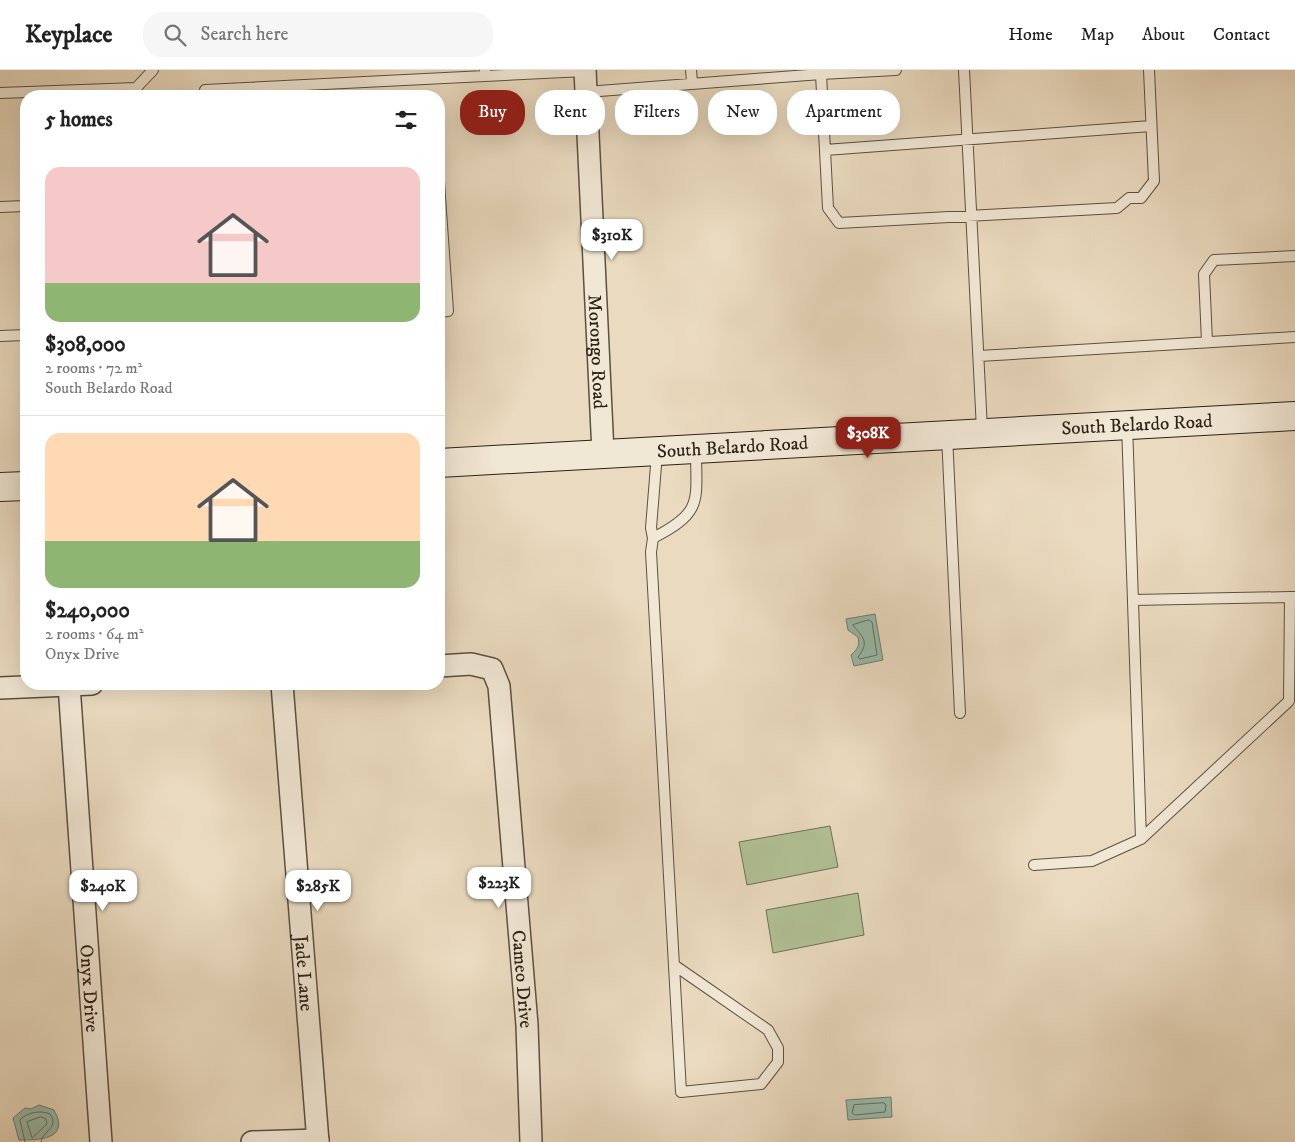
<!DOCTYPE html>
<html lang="en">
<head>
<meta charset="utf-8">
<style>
  :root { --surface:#fff; --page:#f6f6f6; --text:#222; --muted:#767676; --line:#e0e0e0; --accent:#8f2418 }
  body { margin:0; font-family:"IM FELL DW Pica",serif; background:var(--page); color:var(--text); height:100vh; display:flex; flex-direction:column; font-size:19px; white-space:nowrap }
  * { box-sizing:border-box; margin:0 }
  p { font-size:16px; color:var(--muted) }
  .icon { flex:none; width:28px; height:28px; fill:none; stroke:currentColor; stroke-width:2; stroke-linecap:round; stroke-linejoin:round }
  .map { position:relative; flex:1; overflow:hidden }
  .side { position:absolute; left:20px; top:20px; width:425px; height:600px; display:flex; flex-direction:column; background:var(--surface); border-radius:20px; box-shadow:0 5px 20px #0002 }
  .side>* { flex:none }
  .hud { position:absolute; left:460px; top:20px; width:475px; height:45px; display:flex; gap:10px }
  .price { position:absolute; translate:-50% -42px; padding:0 11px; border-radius:10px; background:#fff; color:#222; font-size:16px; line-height:32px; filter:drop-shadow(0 1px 2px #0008) }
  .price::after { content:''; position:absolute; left:50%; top:30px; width:15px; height:11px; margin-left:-8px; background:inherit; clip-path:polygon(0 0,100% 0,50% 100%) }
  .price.on { background:var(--accent); color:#fff }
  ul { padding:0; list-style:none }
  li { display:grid; align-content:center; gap:10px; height:265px; padding:0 25px }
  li+li { border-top:1px solid var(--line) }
  li span { display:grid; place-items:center; height:155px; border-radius:15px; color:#555 }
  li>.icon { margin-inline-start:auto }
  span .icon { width:90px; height:90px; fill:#fffc; stroke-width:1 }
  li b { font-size:21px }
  h2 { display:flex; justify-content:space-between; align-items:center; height:60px; padding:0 25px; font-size:21px }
  .pill { padding:0 18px; border-radius:20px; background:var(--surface); box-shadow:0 5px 20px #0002; font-size:18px; line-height:45px }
  .pill.on { background:var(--accent); color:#fff }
  header { display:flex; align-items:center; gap:30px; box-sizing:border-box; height:70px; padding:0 25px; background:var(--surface); border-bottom:1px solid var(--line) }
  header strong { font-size:24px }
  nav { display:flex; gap:28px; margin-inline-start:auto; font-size:18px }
  .search { width:350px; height:45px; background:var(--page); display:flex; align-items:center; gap:12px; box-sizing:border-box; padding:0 18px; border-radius:20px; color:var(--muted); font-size:19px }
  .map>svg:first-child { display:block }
  .green { fill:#b1c196; stroke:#6e7256 }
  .water { fill:#99bbab; stroke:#6d7e70 }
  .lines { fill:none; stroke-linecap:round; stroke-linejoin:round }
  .shore { stroke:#626e61; stroke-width:1 }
  .lane-casing { stroke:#5b5041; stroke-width:12 }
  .street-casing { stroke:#5b5041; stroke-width:24 }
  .secondary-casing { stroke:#2b2217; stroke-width:30 }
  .lane { stroke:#f1e7d5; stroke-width:10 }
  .street { stroke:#f1e7d5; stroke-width:21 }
  .secondary { stroke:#f1e7d5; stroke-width:28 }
  .labels { text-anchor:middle; stroke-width:4.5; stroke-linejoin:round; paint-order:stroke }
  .street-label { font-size:19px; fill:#2b2217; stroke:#f1e7d5 }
</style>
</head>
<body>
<header>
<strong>Keyplace</strong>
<div class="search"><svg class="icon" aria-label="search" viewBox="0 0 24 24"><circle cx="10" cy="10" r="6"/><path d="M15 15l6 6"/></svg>Search here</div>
<nav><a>Home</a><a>Map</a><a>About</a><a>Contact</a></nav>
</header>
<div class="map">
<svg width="1295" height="1072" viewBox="0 0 1295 1072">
  <rect width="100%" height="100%" fill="#eadabf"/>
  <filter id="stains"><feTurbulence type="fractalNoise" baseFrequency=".004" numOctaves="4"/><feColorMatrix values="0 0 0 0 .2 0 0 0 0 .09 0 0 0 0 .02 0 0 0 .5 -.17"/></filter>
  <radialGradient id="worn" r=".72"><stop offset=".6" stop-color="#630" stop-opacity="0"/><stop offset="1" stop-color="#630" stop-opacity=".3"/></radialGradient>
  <path class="green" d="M 830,756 L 838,797 L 747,815 L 739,772 Z
    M 858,823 L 864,865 L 773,883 L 766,840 Z"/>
  <path class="water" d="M 875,544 L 883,590 L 854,596 L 851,585 C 858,579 860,575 858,567 L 848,560 L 846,549 Z
    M 891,1027 L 892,1047 L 848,1050 L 846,1030 Z
    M 39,1035 L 54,1040 C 71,1070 38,1070 19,1070 L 13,1048 L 25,1038 L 31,1039 Z"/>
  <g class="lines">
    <path class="shore" d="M 869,550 L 872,552 L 877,585 L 860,589 L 858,587 C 871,571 861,566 853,555 Z
      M 884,1033 L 886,1035 L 885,1042 L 855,1045 L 852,1043 L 854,1035 Z
      M 41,1047 L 46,1049 L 47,1054 L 32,1068 L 27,1052 Z
      M 25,1072 L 20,1050 C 27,1042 40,1040 50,1044 C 60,1058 42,1061 41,1072"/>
    <g class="lane-casing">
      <path id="lane" d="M 691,0 L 692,12
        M 964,0 L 982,360
        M 485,1 L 485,6 L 585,1
        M 821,4 L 896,0
        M 205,20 L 485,6
        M 586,22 L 821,4 L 828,138 L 839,153 L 1117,138 L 1129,128 L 1141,128 L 1154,111 L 1149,0
        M 0,23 L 136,18 L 153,0
        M 825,80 L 1151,56
        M 439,112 L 448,241 L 439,242
        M 0,137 L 26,136
        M 0,266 L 26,265
        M 1207,272 L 1204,204 L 1214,190 L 1295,186
        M 979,286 L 1295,267
        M 947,365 L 960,643
        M 657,383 L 651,458 L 653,468 C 704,442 696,431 696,379
        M 653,468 L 651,482 L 681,1022 L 761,1014 L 778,992 L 778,978 L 768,960 L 674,895
        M 1133,530 L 1290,527
        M 1141,769 L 1289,631 L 1290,527 L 1295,527
        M 1034,795 L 1092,791 L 1141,769 L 1127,354"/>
    </g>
    <g class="street-casing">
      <g id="street">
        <path id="s1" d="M 585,0 L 603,383"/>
        <path id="s2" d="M 439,596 L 471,594 L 492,599 L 499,616 L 527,955 L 531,1072"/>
        <path id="s3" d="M 282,614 L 318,1072"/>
        <path id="s4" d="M 69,615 L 101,1072"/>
        <path d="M 0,618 L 92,614"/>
        <path d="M 252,1072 L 318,1070"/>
      </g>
    </g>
    <g class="secondary-casing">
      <g id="secondary">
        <path id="s5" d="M 439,393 C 724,377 1009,359 1295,346"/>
        <path d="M 0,417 L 26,416"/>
      </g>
    </g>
    <use href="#lane" class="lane"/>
    <use href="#street" class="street"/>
    <use href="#secondary" class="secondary"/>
  </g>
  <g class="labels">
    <g class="street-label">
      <text dy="7" stroke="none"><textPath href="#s1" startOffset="282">Morongo Road</textPath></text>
      <text dy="7" stroke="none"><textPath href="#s5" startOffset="699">South Belardo Road</textPath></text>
      <text dy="7" stroke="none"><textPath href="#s5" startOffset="294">South Belardo Road</textPath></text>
      <text dy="7" stroke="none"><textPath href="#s3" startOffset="290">Jade Lane</textPath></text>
      <text dy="7" stroke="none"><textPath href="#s2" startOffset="366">Cameo Drive</textPath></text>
      <text dy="7" stroke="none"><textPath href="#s4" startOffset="304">Onyx Drive</textPath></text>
    </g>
  </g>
  <rect width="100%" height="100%" filter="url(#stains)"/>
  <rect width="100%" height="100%" fill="url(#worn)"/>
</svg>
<b class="price" style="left:612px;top:191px">$310K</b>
<b class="price on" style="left:868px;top:389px">$308K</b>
<b class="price" style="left:499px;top:839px">$223K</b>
<b class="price" style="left:103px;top:842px">$240K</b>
<b class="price" style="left:318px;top:842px">$285K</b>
<div class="hud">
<a class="pill on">Buy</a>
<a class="pill">Rent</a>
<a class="pill">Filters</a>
<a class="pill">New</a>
<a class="pill">Apartment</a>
</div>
<section class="side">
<h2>5 homes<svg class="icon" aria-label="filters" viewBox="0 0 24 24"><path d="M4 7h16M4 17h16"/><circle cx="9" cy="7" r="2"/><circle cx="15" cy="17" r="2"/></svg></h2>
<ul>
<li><span style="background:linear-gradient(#f6c9c9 75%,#8fb573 0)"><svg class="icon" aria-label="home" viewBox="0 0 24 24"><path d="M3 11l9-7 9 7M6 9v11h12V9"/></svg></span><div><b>$308,000</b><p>2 rooms · 72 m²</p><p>South Belardo Road</p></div></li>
<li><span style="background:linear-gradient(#ffd9b3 70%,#8fb573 0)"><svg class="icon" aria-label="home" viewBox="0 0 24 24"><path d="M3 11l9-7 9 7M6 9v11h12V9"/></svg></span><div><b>$240,000</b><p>2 rooms · 64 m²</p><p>Onyx Drive</p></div></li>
</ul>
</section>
</div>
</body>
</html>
